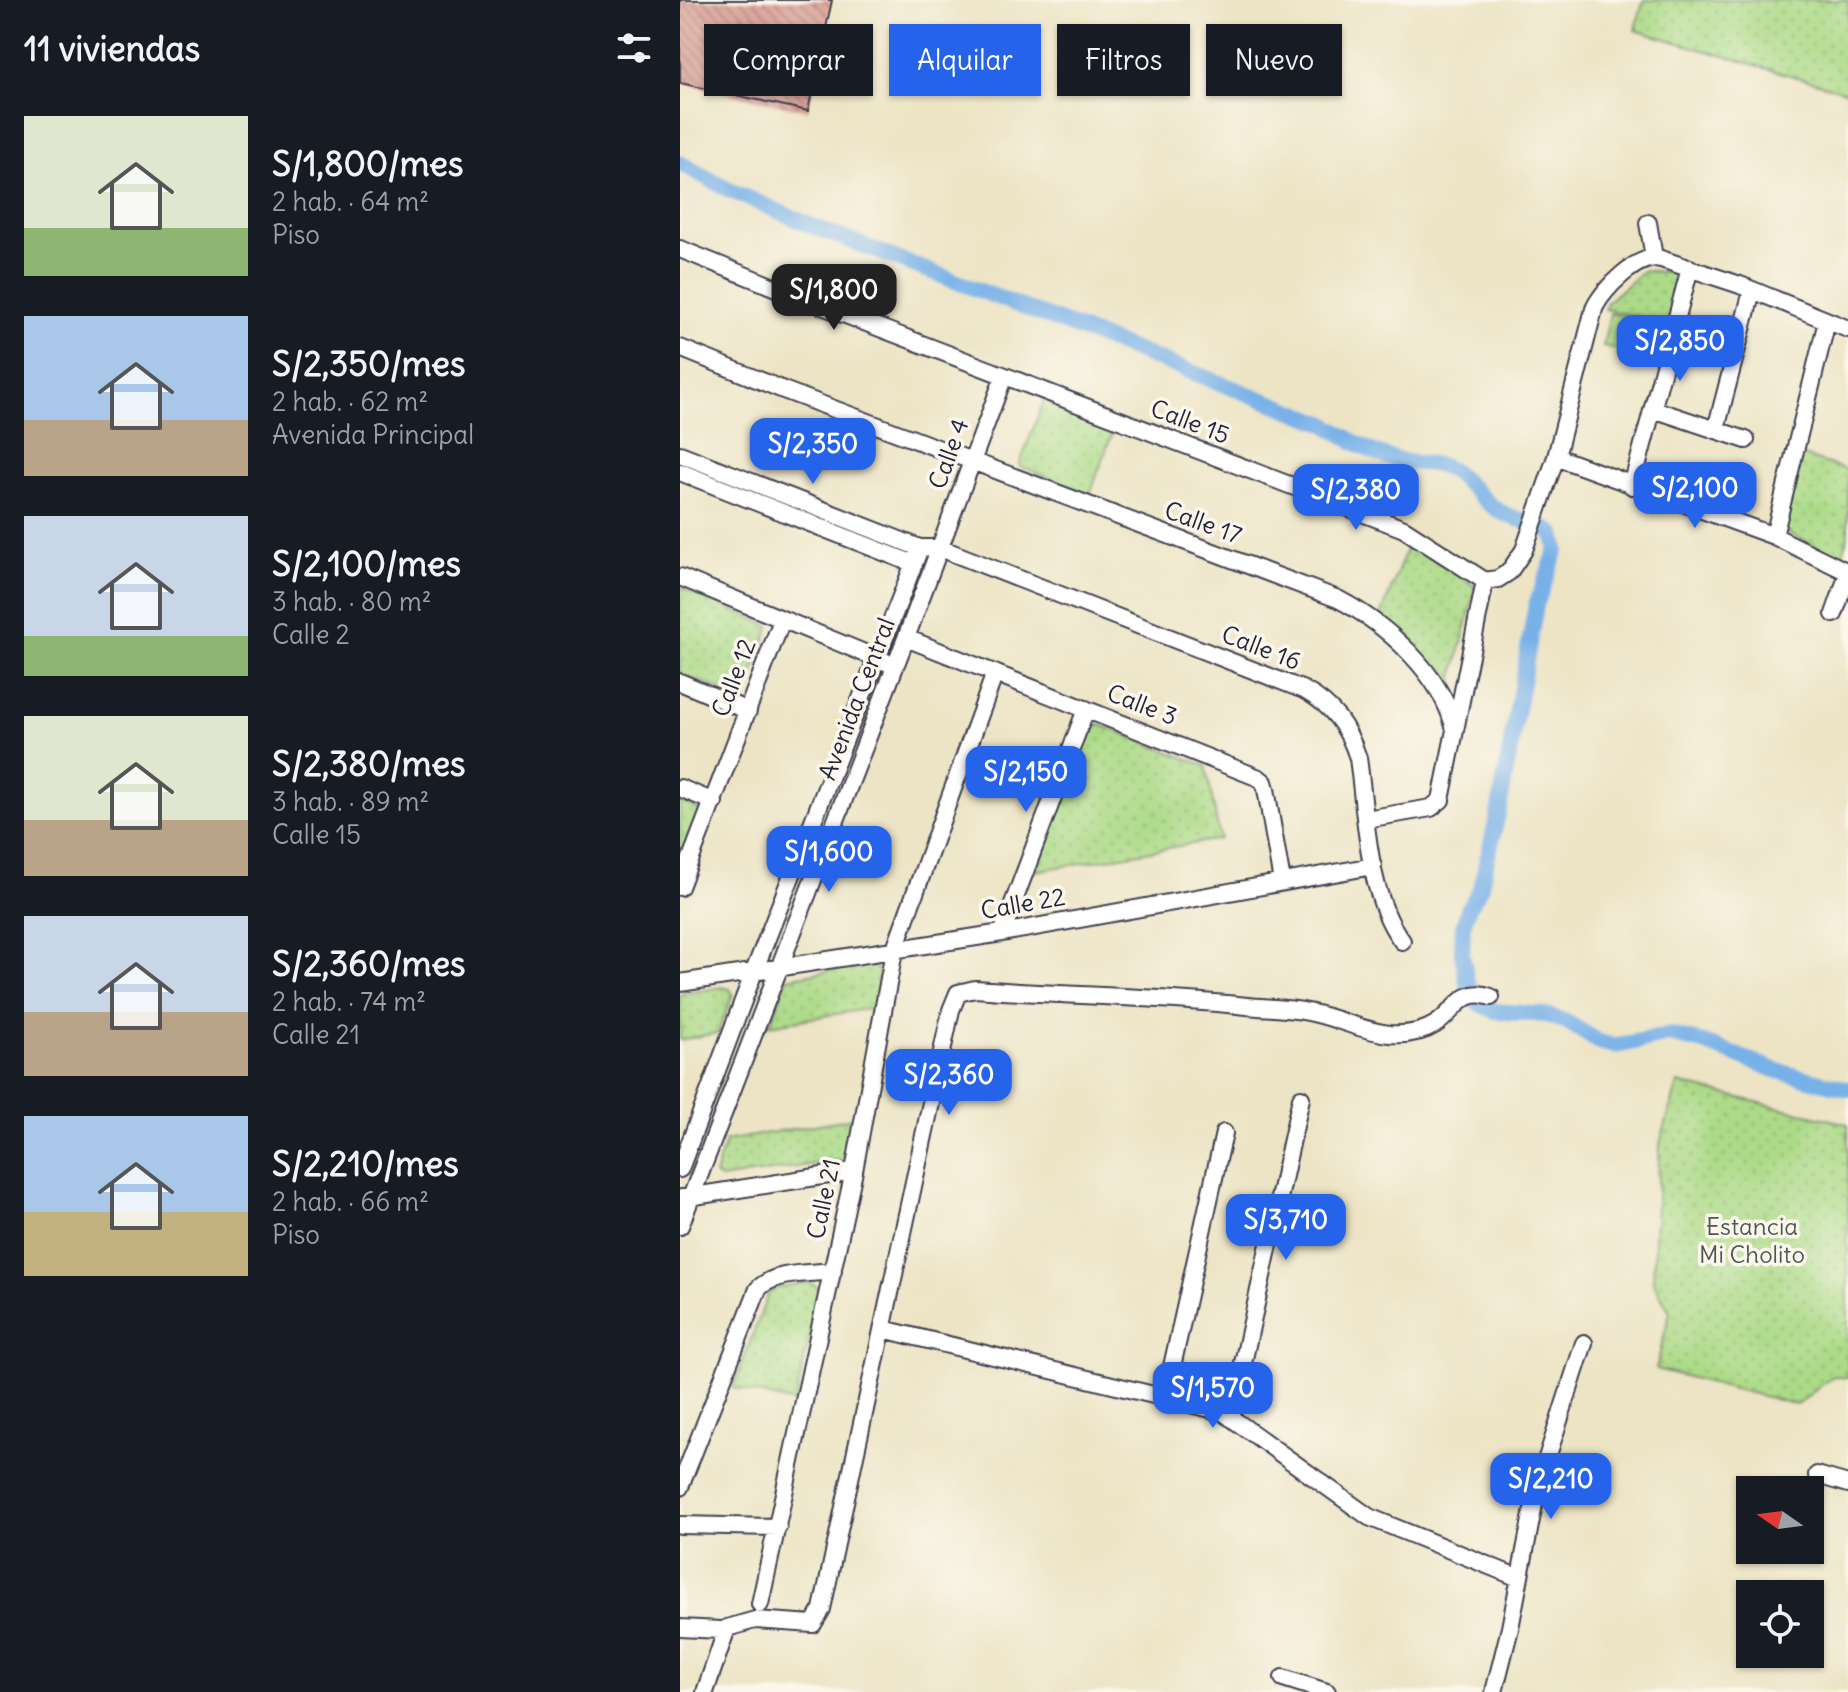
<!DOCTYPE html>
<html lang="es">
<head>
<meta charset="utf-8">
<style>
  :root { --surface:#171b24; --page:#20242c; --text:#f1f3f6; --muted:#9ea1a6; --accent:#2563eb }
  body { margin:0; font-family:Delius,sans-serif; background:var(--page); color:var(--text); height:100vh; display:flex; flex-direction:column; font-size:30px; white-space:nowrap }
  * { box-sizing:border-box; margin:0 }
  p { font-size:26px; color:var(--muted) }
  .icon { flex:none; width:44px; height:44px; fill:none; stroke:currentColor; stroke-width:2; stroke-linecap:round; stroke-linejoin:round }
  .map { position:relative; flex:1; overflow:hidden }
  .details { display:flex; flex-direction:column; background:var(--surface); width:680px }
  .details>* { flex:none }
  .hud { position:absolute; left:24px; top:24px; width:760px; height:72px; display:flex; gap:16px }
  .needle { width:52px; rotate:284deg }
  .tools { position:absolute; left:1056px; top:1476px; display:grid; gap:16px }
  .tools a { display:grid; place-items:center; width:88px; height:88px; border-radius:0px; background:var(--surface); box-shadow:0 2px 6px #0004; font-size:40px }
  .price { position:absolute; translate:-50% -68px; padding:0 18px; border-radius:16px; background:var(--accent); color:#fff; font-size:26px; line-height:52px; filter:drop-shadow(0 2px 4px #0008) }
  .price::after { content:''; position:absolute; left:50%; top:48px; width:24px; height:18px; margin-left:-12px; background:inherit; clip-path:polygon(0 0,100% 0,50% 100%) }
  .price.active { background:#222; color:#fff }
  ul { padding:0; list-style:none }
  li { display:flex; align-items:center; gap:24px; height:200px; padding:0 24px }
  li span { display:grid; place-items:center; flex:none; width:224px; height:160px; border-radius:0px; color:#555 }
  li>.icon { margin-inline-start:auto }
  span .icon { width:96px; height:96px; fill:#fffc; stroke-width:1 }
  li b { font-size:34px }
  h2 { display:flex; justify-content:space-between; align-items:center; height:96px; padding:0 24px; font-size:34px }
  .tag { padding:0 28px; border-radius:0px; background:var(--surface); box-shadow:0 2px 6px #0004; font-size:28px; line-height:72px }
  .tag.active { background:var(--accent); color:#fff }
  main { display:flex; flex:1; min-height:0 }
  .map>svg:first-child { display:block }
  .park { fill:url(#park-dots); stroke:#677e61; stroke-width:2 }
  .pitch { fill:#acda87; stroke:#677e61; stroke-width:2 }
  .lines { fill:none; stroke-linecap:round; stroke-linejoin:round }
  .canal { stroke:#78b1e8; stroke-width:16 }
  .building { fill:url(#building-back-hatch) }
  .street-casing { stroke:#403f50; stroke-width:20 }
  .street { stroke:#fff; stroke-width:16 }
  .labels { text-anchor:middle; stroke-width:7; stroke-linejoin:round; paint-order:stroke }
  .street-label { font-size:24px; fill:#22223b; stroke:#fbf7ec }
  .park-label { font-size:24px; fill:#4b5952; stroke:#fbf7ec }
</style>
</head>
<body>
<main>
<section class="details">
<h2>11 viviendas<svg class="icon" aria-label="filters" viewBox="0 0 24 24"><path d="M4 7h16M4 17h16"/><circle cx="9" cy="7" r="2"/><circle cx="15" cy="17" r="2"/></svg></h2>
<ul>
<li><span style="background:linear-gradient(#dfe7d0 70%,#8fb573 0)"><svg class="icon" aria-label="home" viewBox="0 0 24 24"><path d="M3 11l9-7 9 7M6 9v11h12V9"/></svg></span><div><b>S/1,800/mes</b><p>2 hab. · 64 m²</p><p>Piso</p></div></li>
<li><span style="background:linear-gradient(#a9c7e8 65%,#b9a48a 0)"><svg class="icon" aria-label="home" viewBox="0 0 24 24"><path d="M3 11l9-7 9 7M6 9v11h12V9"/></svg></span><div><b>S/2,350/mes</b><p>2 hab. · 62 m²</p><p>Avenida Principal</p></div></li>
<li><span style="background:linear-gradient(#c9d6e8 75%,#8fb573 0)"><svg class="icon" aria-label="home" viewBox="0 0 24 24"><path d="M3 11l9-7 9 7M6 9v11h12V9"/></svg></span><div><b>S/2,100/mes</b><p>3 hab. · 80 m²</p><p>Calle 2</p></div></li>
<li><span style="background:linear-gradient(#dfe7d0 65%,#b9a48a 0)"><svg class="icon" aria-label="home" viewBox="0 0 24 24"><path d="M3 11l9-7 9 7M6 9v11h12V9"/></svg></span><div><b>S/2,380/mes</b><p>3 hab. · 89 m²</p><p>Calle 15</p></div></li>
<li><span style="background:linear-gradient(#c9d6e8 60%,#b9a48a 0)"><svg class="icon" aria-label="home" viewBox="0 0 24 24"><path d="M3 11l9-7 9 7M6 9v11h12V9"/></svg></span><div><b>S/2,360/mes</b><p>2 hab. · 74 m²</p><p>Calle 21</p></div></li>
<li><span style="background:linear-gradient(#a9c7e8 60%,#c2b280 0)"><svg class="icon" aria-label="home" viewBox="0 0 24 24"><path d="M3 11l9-7 9 7M6 9v11h12V9"/></svg></span><div><b>S/2,210/mes</b><p>2 hab. · 66 m²</p><p>Piso</p></div></li>
</ul>
</section>
<div class="map">
<svg width="1168" height="1692" viewBox="0 0 1168 1692">
  <defs>
    <pattern id="park-dots" width="8" height="8" patternUnits="userSpaceOnUse" patternTransform="scale(2)"><rect width="8" height="8" fill="#acda87"/><path d="M2 2h.1M6 6h.1" fill="none" stroke="#94bb75" stroke-width="1.8" stroke-linecap="round"/></pattern>
    <pattern id="building-back-hatch" width="6" height="6" patternUnits="userSpaceOnUse" patternTransform="scale(2)"><rect width="6" height="6" fill="#d5978d"/><path d="M-1 5l2 2M0 0l6 6M5-1l2 2" fill="none" stroke="#ac7b74"/></pattern>
  </defs>
  <rect width="100%" height="100%" fill="#fbf7ec"/>
  <filter id="ink" filterUnits="userSpaceOnUse"><feTurbulence type="fractalNoise" baseFrequency=".0125" numOctaves="2"/><feDisplacementMap in="SourceGraphic" scale="16" xChannelSelector="R" yChannelSelector="G"/><feConvolveMatrix kernelMatrix="1 2 1 2 8 2 1 2 1" color-interpolation-filters="sRGB"/></filter>
  <filter id="wash" filterUnits="userSpaceOnUse"><feTurbulence type="fractalNoise" baseFrequency=".006" numOctaves="4" result="noise"/><feDisplacementMap in="SourceGraphic" scale="32" xChannelSelector="R" yChannelSelector="G"/><feGaussianBlur stdDeviation="1.8" result="paint"/><feColorMatrix in="noise" values="0 0 0 0 0 0 0 0 0 0 0 0 0 0 0 0 0 1.4 0 .05"/><feComposite in="paint" operator="in"/></filter>
  <g filter="url(#wash)">
    <rect width="100%" height="100%" fill="#ede4c5"/>
    <path class="park" d="M 964,0 L 1168,0 L 1168,92 L 955,30 Z
      M 964,270 C 977,274 989,268 1001,275 L 989,324 L 925,309 L 927,302 Z
      M 365,398 L 435,426 L 410,494 L 339,466 Z
      M 1120,455 L 1168,470 L 1168,535 L 1163,554 L 1159,556 L 1107,533 L 1103,527 Z
      M 729,542 L 796,587 L 771,687 L 762,686 L 730,643 L 701,616 Z
      M 0,587 L 90,626 L 65,695 L 61,697 L 0,674 Z
      M 413,722 L 526,766 L 540,839 L 356,871 Z
      M 0,801 L 23,811 L 0,879 Z
      M 187,964 L 196,967 L 199,975 L 193,1008 L 90,1025 L 107,978 Z
      M 42,987 L 50,989 L 53,994 L 38,1033 L 0,1040 L 0,994 Z
      M 998,1083 L 1168,1124 L 1168,1378 L 1153,1376 L 1117,1405 L 976,1369 L 990,1312 L 973,1281 L 980,1144 Z
      M 173,1118 L 166,1159 L 41,1179 L 35,1175 L 45,1141 Z
      M 128,1282 L 140,1288 L 115,1403 L 53,1388 L 88,1294 L 97,1288 Z"/>
    <path class="pitch" d="M 930,313 L 981,326 L 972,358 L 923,346 Z"/>
    <g class="lines">
      <path class="canal" d="M 0,163 L 49,190 L 137,228 L 644,423 C 672,441 695,457 728,462 C 739,464 754,462 765,467 C 788,478 800,502 823,513 C 839,522 859,522 874,534 L 877,549 L 856,605 L 819,810 L 800,889 L 788,909 L 783,926 L 782,953 L 787,982 L 798,1003 L 815,1011 L 866,1015 L 887,1022 L 919,1042 L 935,1046 L 989,1035 L 1024,1043 L 1098,1071 L 1168,1089"/>
    </g>
    <g id="blocks">
      <path class="building" d="M 0,0 L 152,0 L 128,111 L 0,83 Z"/>
    </g>
  </g>
  <g filter="url(#ink)">
    <use href="#blocks" fill-opacity="0" stroke="#403f50" stroke-width="2"/>
    <g class="lines">
      <g class="street-casing">
        <path id="street" d="M 968,223 L 974,257
          M 0,249 L 106,292 L 724,529 L 805,581 L 761,800 L 751,808 L 686,819
          M 0,348 L 106,391 L 658,599 C 706,624 762,674 775,730
          M 973,409 L 1066,440
          M 1036,429 L 1072,291
          M 0,454 L 240,548 L 260,548 L 624,690 C 653,706 668,727 678,758 C 686,813 687,896 722,941
          M 876,457 L 1094,536 L 1168,572
          M 0,472 L 234,564
          M 952,486 L 1010,268
          M 1094,536 L 1147,321
          M 0,577 L 206,662
          M 805,581 L 818,579 L 829,572 L 844,550 L 876,457 L 914,309 C 922,290 958,253 981,259 L 1060,285 L 1168,329
          M 1154,614 L 1168,574
          M 226,638 L 579,778 L 584,782 L 586,789 L 602,882
          M 0,682 L 68,711
          M 0,788 L 34,802
          M 0,887 L 102,620
          M 322,933 L 406,709
          M 0,983 L 322,933 L 693,866
          M 0,1169 L 75,969 L 240,548
          M 2,1198 L 174,1171
          M 0,1226 L 226,638 L 324,376
          M 203,1329 L 543,1412 L 689,1517 L 839,1578
          M 485,1398 L 544,1133
          M 551,1418 L 621,1098
          M 1137,1475 L 1168,1484
          M 0,1487 L 78,1289 C 95,1271 130,1274 153,1271
          M 0,1525 L 98,1527
          M 80,1604 L 174,1171 L 214,951 L 315,673
          M 0,1628 L 41,1630
          M 603,1678 L 647,1692
          M 25,1692 L 47,1628 L 75,1620 L 133,1624 L 142,1609 L 271,1010 L 278,993 L 295,989 C 386,996 477,996 567,1006 C 587,1008 608,1008 628,1012 C 656,1017 681,1031 710,1034 C 726,1035 742,1033 756,1024 C 775,1012 782,986 811,997
          M 814,1692 L 830,1628 L 857,1489 L 904,1343"/>
      </g>
      <use href="#street" class="street"/>
    </g>
  </g>
  <g class="labels">
    <g class="street-label">
      <text transform="translate(510 422) rotate(21)" y="8">Calle 15</text>
      <text transform="translate(269 454) rotate(-70)" y="8">Calle 4</text>
      <text transform="translate(523 523) rotate(20)" y="8">Calle 17</text>
      <text transform="translate(581 648) rotate(21)" y="8">Calle 16</text>
      <text transform="translate(54 678) rotate(-69)" y="8">Calle 12</text>
      <text transform="translate(177 699) rotate(-69)" y="8">Avenida Central</text>
      <text transform="translate(462 705) rotate(21)" y="8">Calle 3</text>
      <text transform="translate(343 904) rotate(-10)" y="8">Calle 22</text>
      <text transform="translate(144 1199) rotate(-78)" y="8">Calle 21</text>
    </g>
    <g class="park-label">
      <text x="1072" y="1235">Estancia<tspan x="1072" dy="28">Mi Cholito</tspan></text>
    </g>
  </g>
</svg>
<div class="tools">
<a><svg class="needle" viewBox="-14 -14 28 28"><path d="M0-13l5 13h-10z" fill="#e53935"/><path d="M0 13l5-13h-10z" fill="#9ea1a6"/></svg></a>
<a><svg class="icon" aria-label="locate" viewBox="0 0 24 24"><circle cx="12" cy="12" r="6"/><path d="M12 2v4M12 18v4M2 12h4M18 12h4"/></svg></a>
</div>
<b class="price active" style="left:154px;top:332px">S/1,800</b>
<b class="price" style="left:1000px;top:383px">S/2,850</b>
<b class="price" style="left:133px;top:486px">S/2,350</b>
<b class="price" style="left:1015px;top:530px">S/2,100</b>
<b class="price" style="left:676px;top:532px">S/2,380</b>
<b class="price" style="left:346px;top:814px">S/2,150</b>
<b class="price" style="left:149px;top:894px">S/1,600</b>
<b class="price" style="left:269px;top:1117px">S/2,360</b>
<b class="price" style="left:606px;top:1262px">S/3,710</b>
<b class="price" style="left:533px;top:1430px">S/1,570</b>
<b class="price" style="left:871px;top:1521px">S/2,210</b>
<div class="hud">
<a class="tag">Comprar</a>
<a class="tag active">Alquilar</a>
<a class="tag">Filtros</a>
<a class="tag">Nuevo</a>
</div>
</div>
</main>
</body>
</html>
